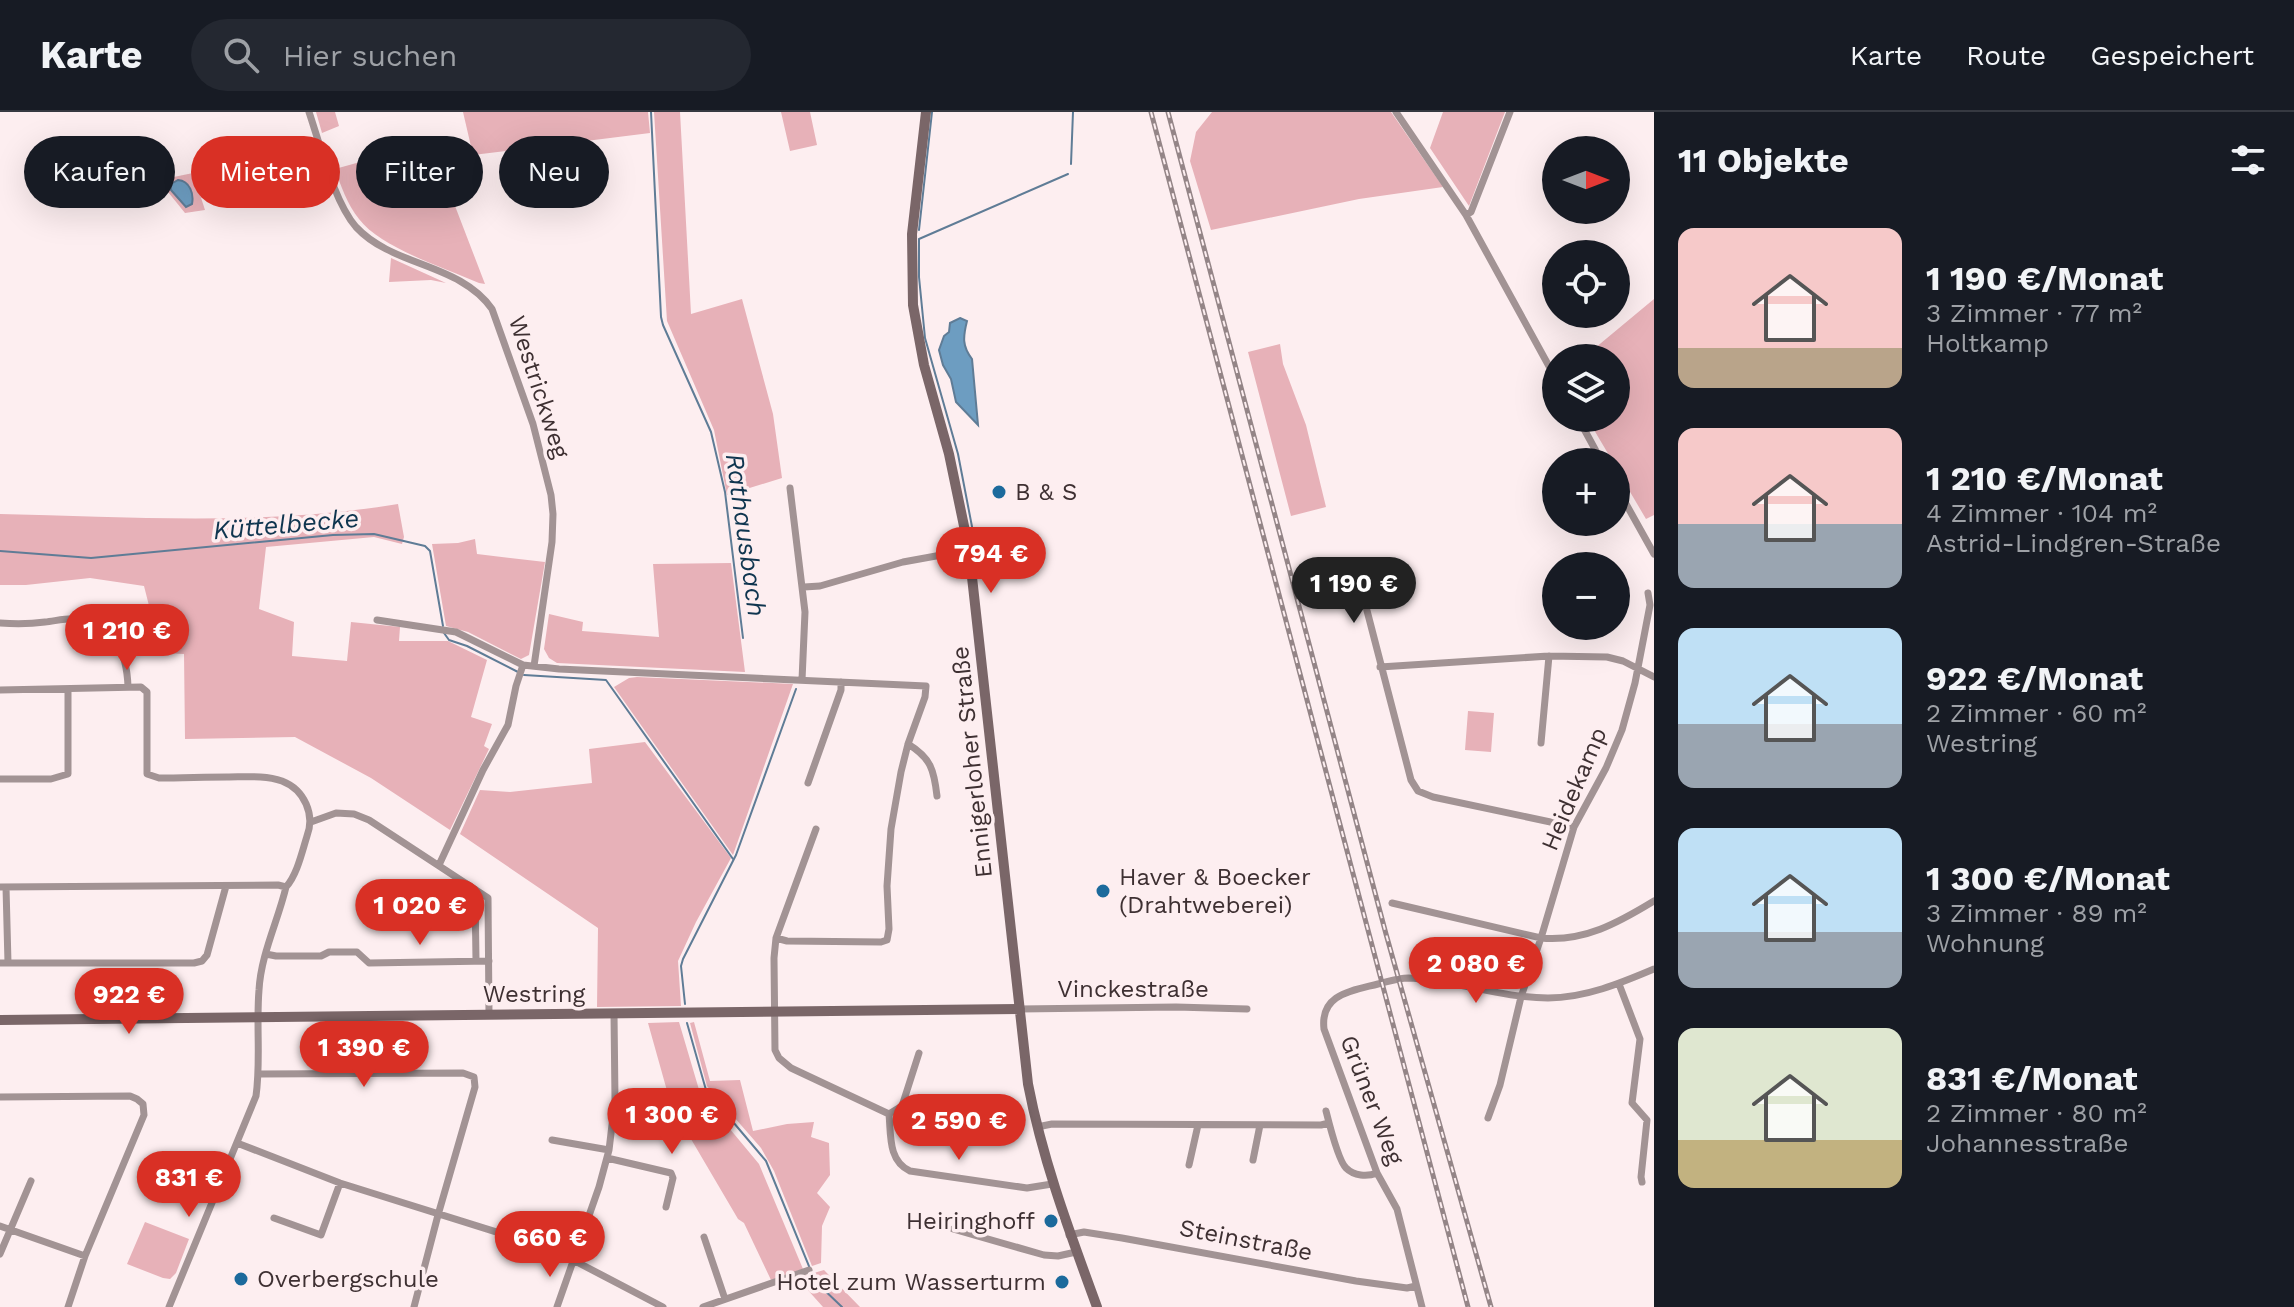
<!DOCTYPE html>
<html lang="de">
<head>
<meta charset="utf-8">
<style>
  :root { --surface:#171b24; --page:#242831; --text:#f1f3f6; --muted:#9ea1a6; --line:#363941; --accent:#d93025 }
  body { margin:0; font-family:"Work Sans",sans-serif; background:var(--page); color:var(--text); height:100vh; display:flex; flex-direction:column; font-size:30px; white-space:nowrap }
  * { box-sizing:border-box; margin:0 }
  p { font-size:26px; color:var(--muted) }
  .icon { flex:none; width:44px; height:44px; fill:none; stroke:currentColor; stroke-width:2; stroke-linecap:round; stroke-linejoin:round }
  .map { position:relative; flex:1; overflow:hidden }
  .side { display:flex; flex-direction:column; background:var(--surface); width:640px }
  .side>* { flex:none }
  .banner { position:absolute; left:24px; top:24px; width:760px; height:72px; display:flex; gap:16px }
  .needle { width:52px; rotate:90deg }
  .fabs { position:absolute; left:1542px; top:24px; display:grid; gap:16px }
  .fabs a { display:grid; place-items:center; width:88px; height:88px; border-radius:50%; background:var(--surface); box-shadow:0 8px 32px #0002; font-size:40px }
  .price { position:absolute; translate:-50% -68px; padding:0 18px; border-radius:28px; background:var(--accent); color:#fff; font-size:26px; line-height:52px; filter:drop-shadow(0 2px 4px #0008) }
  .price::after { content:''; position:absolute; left:50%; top:48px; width:24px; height:18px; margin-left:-12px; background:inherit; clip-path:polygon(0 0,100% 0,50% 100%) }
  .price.selected { background:#222; color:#fff }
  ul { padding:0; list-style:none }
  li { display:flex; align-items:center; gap:24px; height:200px; padding:0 24px }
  li span { display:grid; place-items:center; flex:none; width:224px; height:160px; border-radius:16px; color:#555 }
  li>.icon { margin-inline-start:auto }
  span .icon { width:96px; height:96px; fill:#fffc; stroke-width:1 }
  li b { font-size:34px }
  h2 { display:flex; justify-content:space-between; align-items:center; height:96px; padding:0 24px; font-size:34px }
  .chip { padding:0 28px; border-radius:36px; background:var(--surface); box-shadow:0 8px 32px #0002; font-size:28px; line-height:72px }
  .chip.selected { background:var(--accent); color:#fff }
  header { display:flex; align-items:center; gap:48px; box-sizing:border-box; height:112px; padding:0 40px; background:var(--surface); border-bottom:2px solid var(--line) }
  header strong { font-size:38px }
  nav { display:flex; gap:44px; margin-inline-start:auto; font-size:28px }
  .search { width:560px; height:72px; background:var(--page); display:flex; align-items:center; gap:20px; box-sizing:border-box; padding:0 28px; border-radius:44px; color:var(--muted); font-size:30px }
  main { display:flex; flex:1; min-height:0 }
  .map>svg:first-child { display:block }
  .green { fill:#e7b1b8 }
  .water { fill:#6d9dc1; stroke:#5f7c96; stroke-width:2 }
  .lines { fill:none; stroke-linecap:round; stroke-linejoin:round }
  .stream { stroke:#5f7c96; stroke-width:2 }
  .street { stroke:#a29394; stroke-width:7 }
  .secondary { stroke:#7a6668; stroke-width:10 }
  .rail-casing { stroke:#948587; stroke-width:5 }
  .rail { stroke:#fdeef0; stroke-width:2; stroke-dasharray:6; stroke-linecap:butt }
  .poi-dot { fill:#1c6a9c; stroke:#fdeef0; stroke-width:3 }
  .labels { text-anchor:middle; stroke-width:7; stroke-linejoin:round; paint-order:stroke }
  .street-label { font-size:24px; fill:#3e3032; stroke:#fdeef0 }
  .poi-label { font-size:24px; fill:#3e3032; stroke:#fdeef0; text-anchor:start }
  .water-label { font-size:26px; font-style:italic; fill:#0f354f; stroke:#fdeef0 }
</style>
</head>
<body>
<header>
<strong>Karte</strong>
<div class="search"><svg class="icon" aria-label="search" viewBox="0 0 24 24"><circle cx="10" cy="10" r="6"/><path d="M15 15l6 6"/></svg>Hier suchen</div>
<nav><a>Karte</a><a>Route</a><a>Gespeichert</a></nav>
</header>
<main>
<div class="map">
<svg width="1654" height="1195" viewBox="0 0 1654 1195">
  <rect width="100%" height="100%" fill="#fdeef0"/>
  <path class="green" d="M 316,0 L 335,0 L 339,14 L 322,21 Z
    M 463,0 L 648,0 L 650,21 L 473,43 Z
    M 654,0 L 680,0 L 691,202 L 742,187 L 773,302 L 782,366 L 727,383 L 714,318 L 667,209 Z
    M 781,0 L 810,0 L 817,33 L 790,39 Z
    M 1212,0 L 1391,0 L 1443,75 L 1359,87 L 1211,118 L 1190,49 L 1196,20 Z
    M 1443,0 L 1505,0 L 1469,94 L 1430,36 Z
    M 392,41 L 396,54 L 437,47 L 485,172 L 479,171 C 445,156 381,136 359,107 C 347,92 341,74 335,57 Z
    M 193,61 L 205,98 L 185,101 L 164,75 L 164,67 Z
    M 391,146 L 446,171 L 431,168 L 389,170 Z
    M 1654,187 L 1654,403 L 1646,407 L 1616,356 L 1616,350 L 1613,350 L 1587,306 L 1616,306 L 1616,246 L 1583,246 Z
    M 1280,232 L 1283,252 L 1306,313 L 1326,395 L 1291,404 L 1248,240 Z
    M 398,392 L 404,425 L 402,432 L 374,425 L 266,435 L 259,497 L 294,510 L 292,544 L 347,549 L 351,510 L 400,515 L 399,529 L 448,529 L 487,548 L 471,605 L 492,612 L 484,634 L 489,637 L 450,718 L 371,666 L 295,625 L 185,627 L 184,542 L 161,541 L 144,474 L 90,466 L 26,473 L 0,473 L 0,402 C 132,405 267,414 398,392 Z
    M 475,427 L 477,442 L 545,450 L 529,543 L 521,547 L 468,520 L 446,514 L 432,432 L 458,431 Z
    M 731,451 L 745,560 L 557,551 L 549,546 L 544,537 L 549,502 L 583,510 L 582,519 L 659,525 L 653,452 Z
    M 637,565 L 793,572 L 733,743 L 614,575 L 629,566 Z
    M 1468,599 L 1494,601 L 1491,640 L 1465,638 Z
    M 645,630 L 731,746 L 696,810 L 678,849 L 681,894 L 597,895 L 598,816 L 460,722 L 480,678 L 510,680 L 592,671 L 589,637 Z
    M 679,910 L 700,981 L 759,1052 L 803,1157 L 771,1168 L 744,1111 L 738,1107 L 671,993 L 648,911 Z
    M 694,910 L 710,969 L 740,968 L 753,1019 L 787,1012 L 814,1010 L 811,1025 L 829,1031 L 830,1063 L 817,1081 L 830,1095 L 822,1114 L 821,1151 L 812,1154 L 774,1059 L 761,1036 L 707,974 L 690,911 Z
    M 145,1110 L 189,1127 L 176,1161 L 170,1167 L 163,1166 L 127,1152 Z
    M 824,1158 L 860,1195 L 823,1195 L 797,1166 Z"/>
  <path class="water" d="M 178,68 C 190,69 194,82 192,92 L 186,95 L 171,78 L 171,72 Z
    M 960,206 L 967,209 C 963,225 962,234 972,247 L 978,313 L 956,290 L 951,267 L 943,253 L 939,238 L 944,224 L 949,220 L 950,211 Z"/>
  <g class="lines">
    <path class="stream" d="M 651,0 L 661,205 L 663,213 L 711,320 L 725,380 L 743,526
      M 1071,52 L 1073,0
      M 919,118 L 932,0
      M 974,425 L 958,342 L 925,226 L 919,165 L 919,127 L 1068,62
      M 0,439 L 91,446 L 333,423 L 374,422 L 425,434 L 430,439 L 443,514
      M 444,521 L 449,528 L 467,534 L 518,560
      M 524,563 L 606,568 L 733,747
      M 685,892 L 681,854 L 683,847 L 736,743 L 796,577
      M 687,911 L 706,978 L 766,1049 L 813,1164 L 819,1173 L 842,1195"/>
    <path class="street" d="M 309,0 C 320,32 334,90 356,115 C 393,155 460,151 492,197 L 533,312 L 551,383 L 553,402 L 552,430 L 534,554
      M 1396,0 L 1466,103 L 1556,267
      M 1466,103 L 1471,100 L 1510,0
      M 1578,306 L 1602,350
      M 1616,374 L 1654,442
      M 790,376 L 805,500 L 802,568
      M 1358,464 L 1411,668 L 1418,679 L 1433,685 L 1574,715
      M 804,475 L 820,474 L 903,450 L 969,438
      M 377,508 L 456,520 L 523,553 L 559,557 L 926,574 L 925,585 L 908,632 L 901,660 L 891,717 L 887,774 L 889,817 L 887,828 L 881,830 L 787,829 L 776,826
      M 0,511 C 15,512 30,512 45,510 C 55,509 66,506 76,507 C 115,510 127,542 128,575
      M 1380,555 L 1549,544 L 1607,545 L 1623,549 L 1654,565
      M 0,578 L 141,575 L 147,580 L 147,662 L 159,666 C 182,666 205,665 227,665 C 245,665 265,663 282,669 C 305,678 315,703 307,724 C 302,740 297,763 286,775 C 278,809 261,842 259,878 C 256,914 261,949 256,984 L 169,1195
      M 1541,631 L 1549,544
      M 908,632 C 931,646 934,658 937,684
      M 0,667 L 51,667 L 68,662 L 68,577
      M 808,671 L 841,578 L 841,570
      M 311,710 L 336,701 L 354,702 L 369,708 L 488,786 L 489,902
      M 816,717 L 776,826 L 774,846 L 775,938 L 779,946 L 791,956 L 889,1002
      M 439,753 L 483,658 L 508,613 L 516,574 L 523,553
      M 0,775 L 278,773 L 286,775
      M 6,775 L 8,851
      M 475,778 L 476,849
      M 1392,791 L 1541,826 C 1584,830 1618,811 1654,789
      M 266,842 L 276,844 L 321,844 L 329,840 L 357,840 L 369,851 L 489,849
      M 0,851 L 194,851 L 202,849 L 207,843 L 226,774
      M 1619,872 L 1640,927 L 1632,991 L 1647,1008 L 1641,1065 L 1642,1070
      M 1020,897 L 1176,895 L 1247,897
      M 259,962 L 463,961 L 474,965 L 475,975 L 438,1103 L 414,1195
      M 0,985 L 130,984 L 137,987 L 143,992 L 144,1003 L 85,1144 L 68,1195
      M 1326,999 C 1329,1011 1339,1049 1346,1056 C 1354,1064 1367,1065 1377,1061
      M 889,1002 C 891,1023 888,1049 910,1059 L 1027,1076 L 1052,1072
      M 889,1002 L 902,994 L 919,941
      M 1488,1006 L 1500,973 L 1521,885 L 1541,826 L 1574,715 L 1606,656 L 1622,618 L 1635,571 L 1650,493 L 1648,481
      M 1037,1015 L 1052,1012 L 1321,1013 L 1329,1011
      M 552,1028 L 609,1038
      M 237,1031 L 340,1071 L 541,1134 L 573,1148 L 663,1195
      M 607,1046 L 671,1061 L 673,1066 L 666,1095
      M 1253,1048 L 1260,1013
      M 1189,1053 L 1198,1013
      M 274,1106 L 321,1123 L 340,1071
      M 0,1114 L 85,1144
      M 953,1117 L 1044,1143 L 1058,1144 L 1076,1140
      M 1069,1123 L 1084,1120 L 1122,1126 L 1356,1169 L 1407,1176 L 1416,1174
      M 704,1125 L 725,1187
      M 0,1142 L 31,1069
      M 557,1195 L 599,1075 L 609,1038 L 615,988 L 614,901
      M 703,1195 L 809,1158
      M 1422,1195 L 1397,1097 L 1377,1061 L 1324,917 C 1320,882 1351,879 1378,872 C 1387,870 1398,866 1408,866 C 1455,868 1501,886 1548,886 C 1585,886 1621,871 1654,857"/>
    <path class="secondary" d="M 926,0 L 912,122 L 913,193 L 924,253 L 949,342 L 969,438 L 1028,972 C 1043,1050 1070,1121 1097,1195
      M 0,908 L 1020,897"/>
    <g class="rail-casing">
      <path id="rail" d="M 1151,0 L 1468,1195
        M 1168,0 L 1386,822 L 1491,1195"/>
    </g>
    <use href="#rail" class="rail"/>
  </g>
  <g class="poi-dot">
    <circle cx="999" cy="380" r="8"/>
    <circle cx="1103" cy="779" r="8"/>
    <circle cx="1051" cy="1109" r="8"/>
    <circle cx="241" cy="1167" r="8"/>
    <circle cx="1062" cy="1170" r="8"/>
  </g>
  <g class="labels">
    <g class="street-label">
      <text transform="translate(539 275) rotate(72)" y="8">Westrickweg</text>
      <text transform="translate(972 650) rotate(-96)" y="8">Ennigerloher Straße</text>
      <text transform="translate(1574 677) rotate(-67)" y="8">Heidekamp</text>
      <text x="1133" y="885">Vinckestraße</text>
      <text x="534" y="890">Westring</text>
      <text transform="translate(1372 988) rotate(69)" y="8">Grüner Weg</text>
      <text transform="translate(1246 1128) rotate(11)" y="8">Steinstraße</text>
    </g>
    <g class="poi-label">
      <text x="1015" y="388">B &amp; S</text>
      <text x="1119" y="773">Haver &amp; Boecker<tspan x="1119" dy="28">(Drahtweberei)</tspan></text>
      <text x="1035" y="1117" text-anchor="end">Heiringhoff</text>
      <text x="257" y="1175">Overbergschule</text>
      <text x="1046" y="1178" text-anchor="end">Hotel zum Wasserturm</text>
    </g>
    <g class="water-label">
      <text transform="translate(286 412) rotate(-5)" y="9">Küttelbecke</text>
      <text transform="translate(746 423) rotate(82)" y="9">Rathausbach</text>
    </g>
  </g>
</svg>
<div class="fabs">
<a><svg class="needle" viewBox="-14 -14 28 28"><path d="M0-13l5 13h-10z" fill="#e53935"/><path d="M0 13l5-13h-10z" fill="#9ea1a6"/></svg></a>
<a><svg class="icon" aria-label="locate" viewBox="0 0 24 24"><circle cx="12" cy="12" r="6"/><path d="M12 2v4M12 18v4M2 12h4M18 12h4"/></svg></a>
<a><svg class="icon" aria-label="layers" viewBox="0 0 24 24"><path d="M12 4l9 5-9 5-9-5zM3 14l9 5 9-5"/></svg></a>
<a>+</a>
<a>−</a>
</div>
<b class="price" style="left:991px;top:483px">794 €</b>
<b class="price selected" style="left:1354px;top:513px">1 190 €</b>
<b class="price" style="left:127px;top:560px">1 210 €</b>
<b class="price" style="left:420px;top:835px">1 020 €</b>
<b class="price" style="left:1476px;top:893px">2 080 €</b>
<b class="price" style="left:129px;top:924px">922 €</b>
<b class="price" style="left:364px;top:977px">1 390 €</b>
<b class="price" style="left:672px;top:1044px">1 300 €</b>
<b class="price" style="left:959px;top:1050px">2 590 €</b>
<b class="price" style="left:189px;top:1107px">831 €</b>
<b class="price" style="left:550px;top:1167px">660 €</b>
<div class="banner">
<a class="chip">Kaufen</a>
<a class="chip selected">Mieten</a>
<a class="chip">Filter</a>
<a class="chip">Neu</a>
</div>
</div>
<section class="side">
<h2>11 Objekte<svg class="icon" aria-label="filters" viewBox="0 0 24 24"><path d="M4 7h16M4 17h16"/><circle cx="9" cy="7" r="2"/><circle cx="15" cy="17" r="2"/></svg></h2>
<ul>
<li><span style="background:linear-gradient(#f6c9c9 75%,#b9a48a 0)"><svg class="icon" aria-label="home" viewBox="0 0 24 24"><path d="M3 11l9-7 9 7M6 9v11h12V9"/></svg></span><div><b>1 190 €/Monat</b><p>3 Zimmer · 77 m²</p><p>Holtkamp</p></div></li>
<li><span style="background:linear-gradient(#f6c9c9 60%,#9aa5b1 0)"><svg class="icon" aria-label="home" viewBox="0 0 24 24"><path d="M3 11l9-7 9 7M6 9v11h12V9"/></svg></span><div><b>1 210 €/Monat</b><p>4 Zimmer · 104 m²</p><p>Astrid-Lindgren-Straße</p></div></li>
<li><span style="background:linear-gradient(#bfe0f5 60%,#9aa5b1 0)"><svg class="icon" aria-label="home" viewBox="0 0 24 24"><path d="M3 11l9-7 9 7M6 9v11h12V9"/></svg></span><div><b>922 €/Monat</b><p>2 Zimmer · 60 m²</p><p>Westring</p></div></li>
<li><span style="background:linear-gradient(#bfe0f5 65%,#9aa5b1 0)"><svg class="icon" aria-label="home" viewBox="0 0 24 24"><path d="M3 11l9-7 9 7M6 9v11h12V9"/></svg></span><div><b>1 300 €/Monat</b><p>3 Zimmer · 89 m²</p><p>Wohnung</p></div></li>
<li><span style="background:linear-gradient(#dfe7d0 70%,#c2b280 0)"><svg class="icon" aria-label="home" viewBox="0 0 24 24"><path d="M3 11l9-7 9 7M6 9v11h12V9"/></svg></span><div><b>831 €/Monat</b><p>2 Zimmer · 80 m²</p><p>Johannesstraße</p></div></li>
</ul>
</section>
</main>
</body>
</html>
